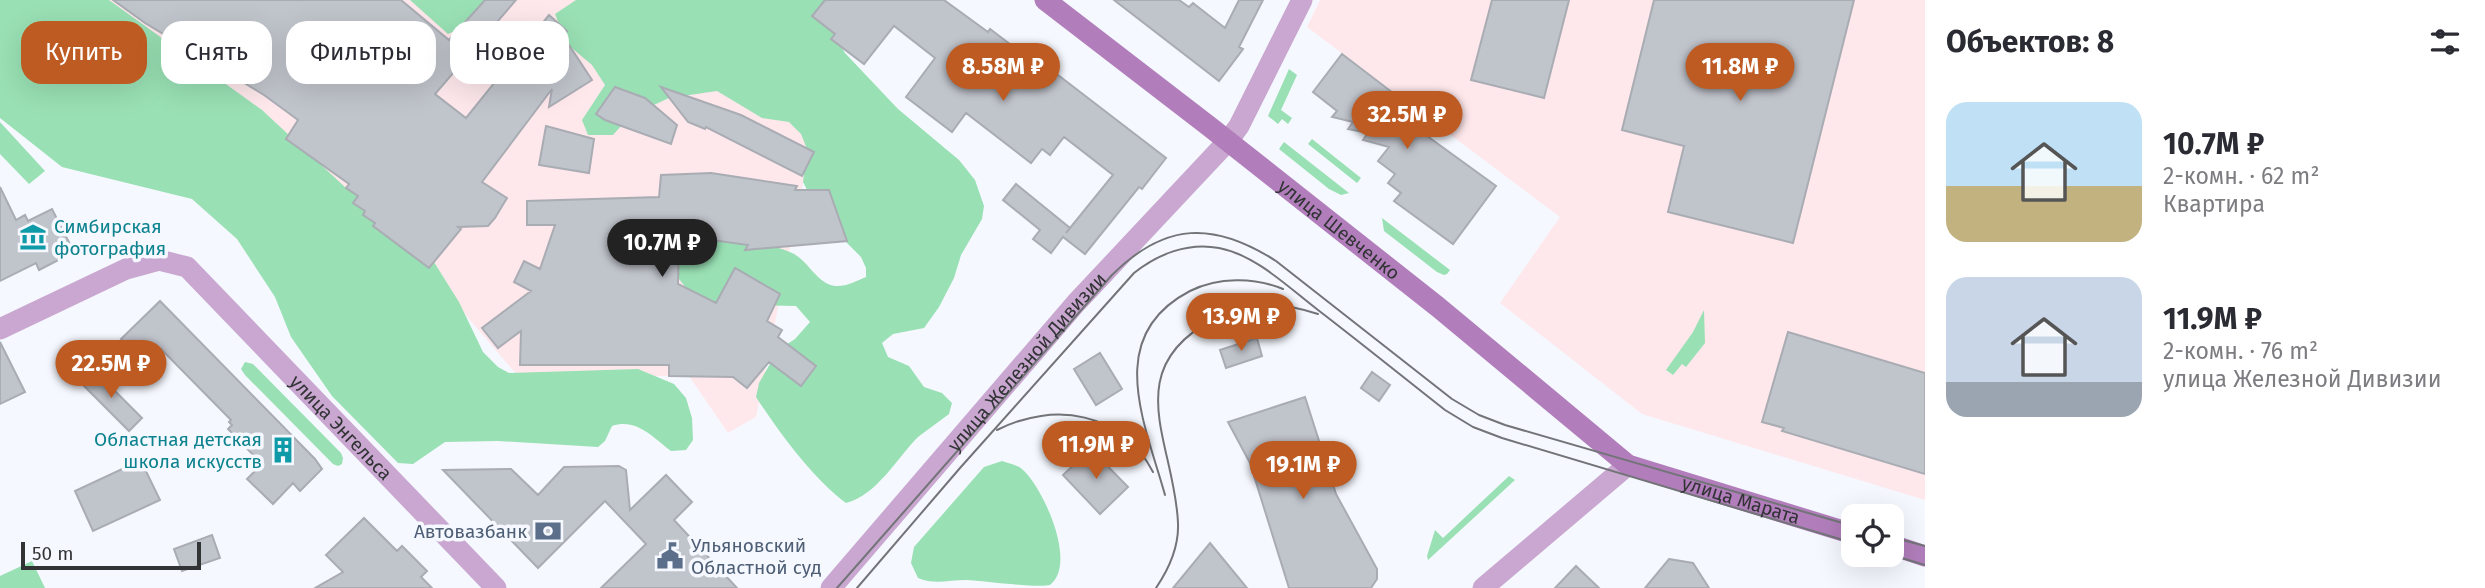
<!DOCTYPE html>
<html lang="ru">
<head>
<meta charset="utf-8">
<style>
  :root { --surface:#fff; --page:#f2f2f3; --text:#2b2b33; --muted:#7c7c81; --accent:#be5b22 }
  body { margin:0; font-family:"Fira Sans",sans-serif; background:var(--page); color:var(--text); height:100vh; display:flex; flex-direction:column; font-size:26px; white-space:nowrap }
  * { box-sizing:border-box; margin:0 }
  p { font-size:23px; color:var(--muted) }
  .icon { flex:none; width:38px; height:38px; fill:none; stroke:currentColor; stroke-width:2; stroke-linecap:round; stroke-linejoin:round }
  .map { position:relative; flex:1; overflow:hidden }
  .sheet { display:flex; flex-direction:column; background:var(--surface); width:560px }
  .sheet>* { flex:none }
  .guide { position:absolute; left:21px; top:21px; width:665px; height:63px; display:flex; gap:14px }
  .buttons { position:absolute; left:1841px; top:504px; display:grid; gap:14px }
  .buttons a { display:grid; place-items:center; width:63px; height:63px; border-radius:14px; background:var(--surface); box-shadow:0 7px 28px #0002; font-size:35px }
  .scale { position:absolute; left:21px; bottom:18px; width:180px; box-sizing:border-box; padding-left:7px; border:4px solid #313335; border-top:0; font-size:19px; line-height:24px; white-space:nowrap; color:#313335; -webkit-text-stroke:5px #f5f8fe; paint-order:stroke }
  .price { position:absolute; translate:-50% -60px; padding:0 16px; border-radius:24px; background:var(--accent); color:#fff; font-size:23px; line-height:46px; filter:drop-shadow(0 2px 4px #0008) }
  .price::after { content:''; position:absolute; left:50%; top:42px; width:21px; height:16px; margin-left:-10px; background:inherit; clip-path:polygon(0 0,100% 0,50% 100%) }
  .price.selected { background:#222; color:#fff }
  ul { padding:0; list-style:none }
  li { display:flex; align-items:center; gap:21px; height:175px; padding:0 21px }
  li span { display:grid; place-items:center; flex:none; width:196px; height:140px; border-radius:21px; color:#555 }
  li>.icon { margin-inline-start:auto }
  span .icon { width:84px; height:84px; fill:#fffc; stroke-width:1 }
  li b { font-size:30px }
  h2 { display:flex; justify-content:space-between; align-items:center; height:84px; padding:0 21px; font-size:30px }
  .tag { padding:0 24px; border-radius:21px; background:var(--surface); box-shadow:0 7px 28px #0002; font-size:24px; line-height:63px }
  .tag.selected { background:var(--accent); color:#fff }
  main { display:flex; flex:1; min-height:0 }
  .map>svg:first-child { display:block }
  .industrial { fill:#fee8ec }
  .green { fill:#99e0b4 }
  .building { fill:#c0c4cb; stroke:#a9acb3; stroke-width:2 }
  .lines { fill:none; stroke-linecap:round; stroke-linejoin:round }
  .street { stroke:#c9a7d0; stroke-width:21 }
  .secondary { stroke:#b17ebb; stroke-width:21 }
  .tram { stroke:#727478; stroke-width:2 }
  .labels { text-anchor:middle; stroke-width:7; stroke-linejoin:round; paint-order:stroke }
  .culture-label { font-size:19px; fill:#0d838f; stroke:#f5f8fe; text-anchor:start }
  .street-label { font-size:19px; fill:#313335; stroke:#f5f8fe }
  .service-label { font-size:19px; fill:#4e5e75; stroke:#f5f8fe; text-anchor:end }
</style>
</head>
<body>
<main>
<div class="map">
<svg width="1925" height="588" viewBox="0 0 1925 588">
  <rect width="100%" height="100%" fill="#f5f8fe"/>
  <path class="industrial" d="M 36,0 L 633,0 L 688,67 L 816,119 L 756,417 L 728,433 L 689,376 L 518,376 L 439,284 Z
    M 1320,0 L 1925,0 L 1925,500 L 1642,414 L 1500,303 L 1560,217 L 1307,27 Z"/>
  <path class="green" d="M 0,0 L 109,0 L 262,110 L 346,188 L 422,243 L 459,302 L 483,352 L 498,367 L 509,373 L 638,369 L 674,384 L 686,398 L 692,418 L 693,440 L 686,450 L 671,451 C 652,437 637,418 612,426 L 605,441 L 598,447 L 498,441 L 445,442 L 413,464 L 398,463 L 332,396 L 291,337 L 275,297 L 237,239 L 192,199 L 62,167 L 0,118 Z
    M 410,0 L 498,0 L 482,19 L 448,34 Z
    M 576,0 L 826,0 L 837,40 L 845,53 L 898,109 L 959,160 L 975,180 L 984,206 L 982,219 L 961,255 L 954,278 L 939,307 L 924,328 L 893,334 L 882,343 L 888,357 L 909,366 L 924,387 L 942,393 L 952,403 L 949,414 C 939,422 928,429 918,437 C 897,458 877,495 846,503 C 814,480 778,431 756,397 L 759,383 L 778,350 L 795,339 L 810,322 L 796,306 L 712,304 L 686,288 L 673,271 L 667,236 C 708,238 754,236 792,253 C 808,260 816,283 835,286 C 846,287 856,281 866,277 L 866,268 L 861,257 L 821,217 L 803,182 L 807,149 L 801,134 L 789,122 L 762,118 L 717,91 L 669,98 L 630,116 L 613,135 L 588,135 L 582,120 L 605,85 L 592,65 L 567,44 L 555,14 Z
    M 1289,69 L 1297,75 L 1281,110 L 1292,118 L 1288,124 L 1282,119 L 1278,124 L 1268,116 Z
    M 0,122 L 45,171 L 29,184 L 0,154 Z
    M 1312,139 L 1361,178 L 1357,183 L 1308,144 Z
    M 1284,142 L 1349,193 L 1341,195 L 1329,189 L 1279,149 Z
    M 1382,218 L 1450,270 L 1447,274 L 1444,275 L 1437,272 L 1384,231 Z
    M 1704,310 L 1705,343 L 1686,367 L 1682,364 L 1673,375 L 1666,370 L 1693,332 Z
    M 245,362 L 253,364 L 341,453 L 343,458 L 342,464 L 338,466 L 333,464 L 245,375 L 241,369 Z
    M 1002,461 C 1008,463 1017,465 1022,469 C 1043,487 1078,564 1050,585 C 1036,588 985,581 966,580 C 949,580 934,585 918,578 L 911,563 L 914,547 L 984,467 Z
    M 1509,476 L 1515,480 L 1428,560 L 1427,556 L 1435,530 L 1443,538 Z
    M 32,561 L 45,588 L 0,588 L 0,576 Z"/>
  <path class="building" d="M 113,0 L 401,0 L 449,40 L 485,0 L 516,0 L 435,94 L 466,118 L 549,15 L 567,31 L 563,36 L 592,80 L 549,107 L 552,89 L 482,182 L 507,198 L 495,218 L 488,226 L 458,227 L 461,229 L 429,268 L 373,226 L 375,223 L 363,215 L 365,211 L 353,203 L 358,196 L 346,188 L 349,184 L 286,139 L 298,120 L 264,95 L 145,23 Z
    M 825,0 L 944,0 L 988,32 L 990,29 L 1043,69 L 1045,65 L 1166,158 L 1142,189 L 1139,187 L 1085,254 L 1063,237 L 1051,253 L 1033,239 L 1040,230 L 1003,200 L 1016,184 L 1070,228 L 1066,233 L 1113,175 L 1064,137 L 1050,155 L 1042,149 L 1031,163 L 966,113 L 952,132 L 906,97 L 935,58 L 894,26 L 864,64 L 831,39 L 835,34 L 812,16 Z
    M 1114,0 L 1179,0 L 1189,7 L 1193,3 L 1225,28 L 1239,0 L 1263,0 L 1239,47 L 1243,49 L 1219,81 Z
    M 1492,0 L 1569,0 L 1544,98 L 1471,80 Z
    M 1654,0 L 1854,0 L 1793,243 L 1668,212 L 1684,146 L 1622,130 Z
    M 1342,54 L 1431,122 L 1423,133 L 1496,186 L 1453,244 L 1394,201 L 1401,193 L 1388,183 L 1395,174 L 1378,161 L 1389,147 L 1363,140 L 1368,133 L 1348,129 L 1353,122 L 1332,117 L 1337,111 L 1313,92 Z
    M 615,87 L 645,98 L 677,125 L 671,144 L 605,120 L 596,114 Z
    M 661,87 L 741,115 L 814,152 L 802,176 L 706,127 L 705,129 L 688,122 Z
    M 546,126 L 594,139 L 589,173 L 539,165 Z
    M 711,173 L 797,186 L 795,190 L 829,190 L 847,241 L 745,250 L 748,245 L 698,238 L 679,238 L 678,284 L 716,303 L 735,268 L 780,294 L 767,321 L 782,330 L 778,337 L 816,366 L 801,386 L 769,362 L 747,388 L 733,377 L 669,376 L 669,365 L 520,365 L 521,331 L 498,348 L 482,328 L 531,291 L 514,282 L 524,261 L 540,269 L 555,225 L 527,225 L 527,201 L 659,197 L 661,175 Z
    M 0,187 L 16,220 L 25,215 L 28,221 L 52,209 L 74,252 L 39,270 L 36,263 L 0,281 Z
    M 160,301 L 315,459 L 322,469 L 300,491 L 293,483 L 273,504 L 247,479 L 262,464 L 228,429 L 232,425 L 229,422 L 231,420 L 161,349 L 146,365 L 121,339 Z
    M 1788,332 L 1925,373 L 1925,474 L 1782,431 L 1784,428 L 1762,422 Z
    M 1257,338 L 1262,356 L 1226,368 L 1220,350 Z
    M 0,342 L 25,392 L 0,404 Z
    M 1100,353 L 1122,389 L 1096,405 L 1074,369 Z
    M 93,369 L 142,418 L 129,431 L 80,382 Z
    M 1372,372 L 1390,385 L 1379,401 L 1361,388 Z
    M 1305,397 L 1336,494 L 1377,569 L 1377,579 L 1371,588 L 1289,588 L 1250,463 L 1228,422 Z
    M 1091,449 L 1128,487 L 1100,514 L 1063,475 Z
    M 135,463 L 142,463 L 160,500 L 93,531 L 75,491 Z
    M 619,466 L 626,470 L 630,510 L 666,475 L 692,502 L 674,520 L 737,588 L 601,588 L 646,544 L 605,501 L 538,568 L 443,470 L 511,469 L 538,495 L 564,467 Z
    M 364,518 L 397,551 L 402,546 L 427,571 L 421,577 L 432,588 L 315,588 L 343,572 L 326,555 Z
    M 212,535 L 220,558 L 182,571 L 174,549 Z
    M 1210,543 L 1247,588 L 1173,588 Z
    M 1669,559 L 1693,563 L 1709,588 L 1645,588 Z
    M 1576,566 L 1599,588 L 1555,588 Z"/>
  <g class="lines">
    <g class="street">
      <path id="s1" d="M 0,329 L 126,269 L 159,260 L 187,267 L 496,588"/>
      <path id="s2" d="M 831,588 L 1076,303 L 1228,141 L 1239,126 L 1302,0"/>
      <path d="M 1483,588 L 1628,465"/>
    </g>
    <g class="secondary">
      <path id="s3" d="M 1045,0 L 1210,127 L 1438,307 L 1628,465 L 1853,534"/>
      <path d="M 1892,545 L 1925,556"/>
    </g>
    <path class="tram" d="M 997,430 C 1054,401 1122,412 1153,472
      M 1165,495 C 1145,423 1103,336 1190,291 C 1218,277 1254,277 1283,289
      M 1892,537 L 1925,546
      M 1892,555 L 1925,565
      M 837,588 L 1112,275 C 1165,222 1214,221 1276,261 L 1452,399 L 1479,415 L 1505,425 L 1853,526
      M 857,588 L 960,468 L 1134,273 C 1158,254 1188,242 1219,248 C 1256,255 1289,288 1318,310 C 1361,343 1403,377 1445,410 L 1473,427 L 1502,438 L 1853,543
      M 1156,588 C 1169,569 1179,546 1178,523 C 1175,444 1117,370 1214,319 C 1247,301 1283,302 1318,314"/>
  </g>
  <defs>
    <g id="museum-bare" transform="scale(2.1)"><path d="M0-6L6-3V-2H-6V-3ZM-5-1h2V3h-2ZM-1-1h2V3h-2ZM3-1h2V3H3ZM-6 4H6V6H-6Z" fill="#0f9aa8" stroke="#f5f8fe" stroke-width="2.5" paint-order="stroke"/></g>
    <g id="building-bare" transform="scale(2.1)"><path d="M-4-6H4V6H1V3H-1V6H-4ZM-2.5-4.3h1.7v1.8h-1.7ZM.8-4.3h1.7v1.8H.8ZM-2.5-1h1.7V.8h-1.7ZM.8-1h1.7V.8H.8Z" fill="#0f9aa8" stroke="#f5f8fe" stroke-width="2.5" paint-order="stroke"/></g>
    <g id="bank-bare" transform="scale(2.1)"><path d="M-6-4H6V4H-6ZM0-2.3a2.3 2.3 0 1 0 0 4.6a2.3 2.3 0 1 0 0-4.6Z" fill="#5c6f8a" stroke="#f5f8fe" stroke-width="2.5" paint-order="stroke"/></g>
    <g id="civic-bare" transform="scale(2.1)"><path d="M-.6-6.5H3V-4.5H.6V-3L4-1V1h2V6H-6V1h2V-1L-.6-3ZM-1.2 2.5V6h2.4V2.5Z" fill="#5c6f8a" stroke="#f5f8fe" stroke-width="2.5" paint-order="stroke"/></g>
  </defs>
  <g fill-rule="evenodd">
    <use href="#museum-bare" x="33" y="237"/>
    <use href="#building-bare" x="283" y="450"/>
    <use href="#bank-bare" x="548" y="531"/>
    <use href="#civic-bare" x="670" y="556"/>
  </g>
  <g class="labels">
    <g class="culture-label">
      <text x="54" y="233">Симбирская<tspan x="54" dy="22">фотография</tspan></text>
      <text x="262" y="446" text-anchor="end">Областная детская<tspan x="262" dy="22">школа искусств</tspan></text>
    </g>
    <g class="street-label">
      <text dy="7" stroke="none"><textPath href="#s3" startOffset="373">улица Шевченко</textPath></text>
      <text dy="7" stroke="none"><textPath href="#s2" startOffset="299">улица Железной Дивизии</textPath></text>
      <text dy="7" stroke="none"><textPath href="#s1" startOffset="425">улица Энгельса</textPath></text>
      <text dy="7" stroke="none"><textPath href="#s3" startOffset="864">улица Марата</textPath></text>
    </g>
    <g class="service-label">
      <text x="527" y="538">Автовазбанк</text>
      <text x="691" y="552" text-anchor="start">Ульяновский<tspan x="691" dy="22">Областной суд</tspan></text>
    </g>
  </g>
</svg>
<div class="buttons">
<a><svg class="icon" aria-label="locate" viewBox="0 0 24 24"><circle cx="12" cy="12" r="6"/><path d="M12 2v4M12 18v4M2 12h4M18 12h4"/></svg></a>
</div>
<div class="scale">50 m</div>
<b class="price" style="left:1003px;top:103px">8.58M ₽</b>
<b class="price" style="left:1740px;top:103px">11.8M ₽</b>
<b class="price" style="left:1407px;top:151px">32.5M ₽</b>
<b class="price selected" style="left:662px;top:279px">10.7M ₽</b>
<b class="price" style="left:1241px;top:353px">13.9M ₽</b>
<b class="price" style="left:111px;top:400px">22.5M ₽</b>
<b class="price" style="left:1096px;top:481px">11.9M ₽</b>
<b class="price" style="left:1303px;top:501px">19.1M ₽</b>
<div class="guide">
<a class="tag selected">Купить</a>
<a class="tag">Снять</a>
<a class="tag">Фильтры</a>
<a class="tag">Новое</a>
</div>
</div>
<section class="sheet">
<h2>Объектов: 8<svg class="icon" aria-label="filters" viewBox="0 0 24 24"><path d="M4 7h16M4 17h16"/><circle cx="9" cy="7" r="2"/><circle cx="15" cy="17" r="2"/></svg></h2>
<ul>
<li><span style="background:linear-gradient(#bfe0f5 60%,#c2b280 0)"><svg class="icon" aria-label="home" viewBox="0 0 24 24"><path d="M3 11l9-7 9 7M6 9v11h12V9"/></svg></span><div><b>10.7M ₽</b><p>2-комн. · 62 m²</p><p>Квартира</p></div></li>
<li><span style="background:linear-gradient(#c9d6e8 75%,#9aa5b1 0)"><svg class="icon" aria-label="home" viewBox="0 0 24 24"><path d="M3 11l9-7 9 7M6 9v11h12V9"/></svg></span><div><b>11.9M ₽</b><p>2-комн. · 76 m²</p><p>улица Железной Дивизии</p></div></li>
</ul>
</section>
</main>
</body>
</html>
